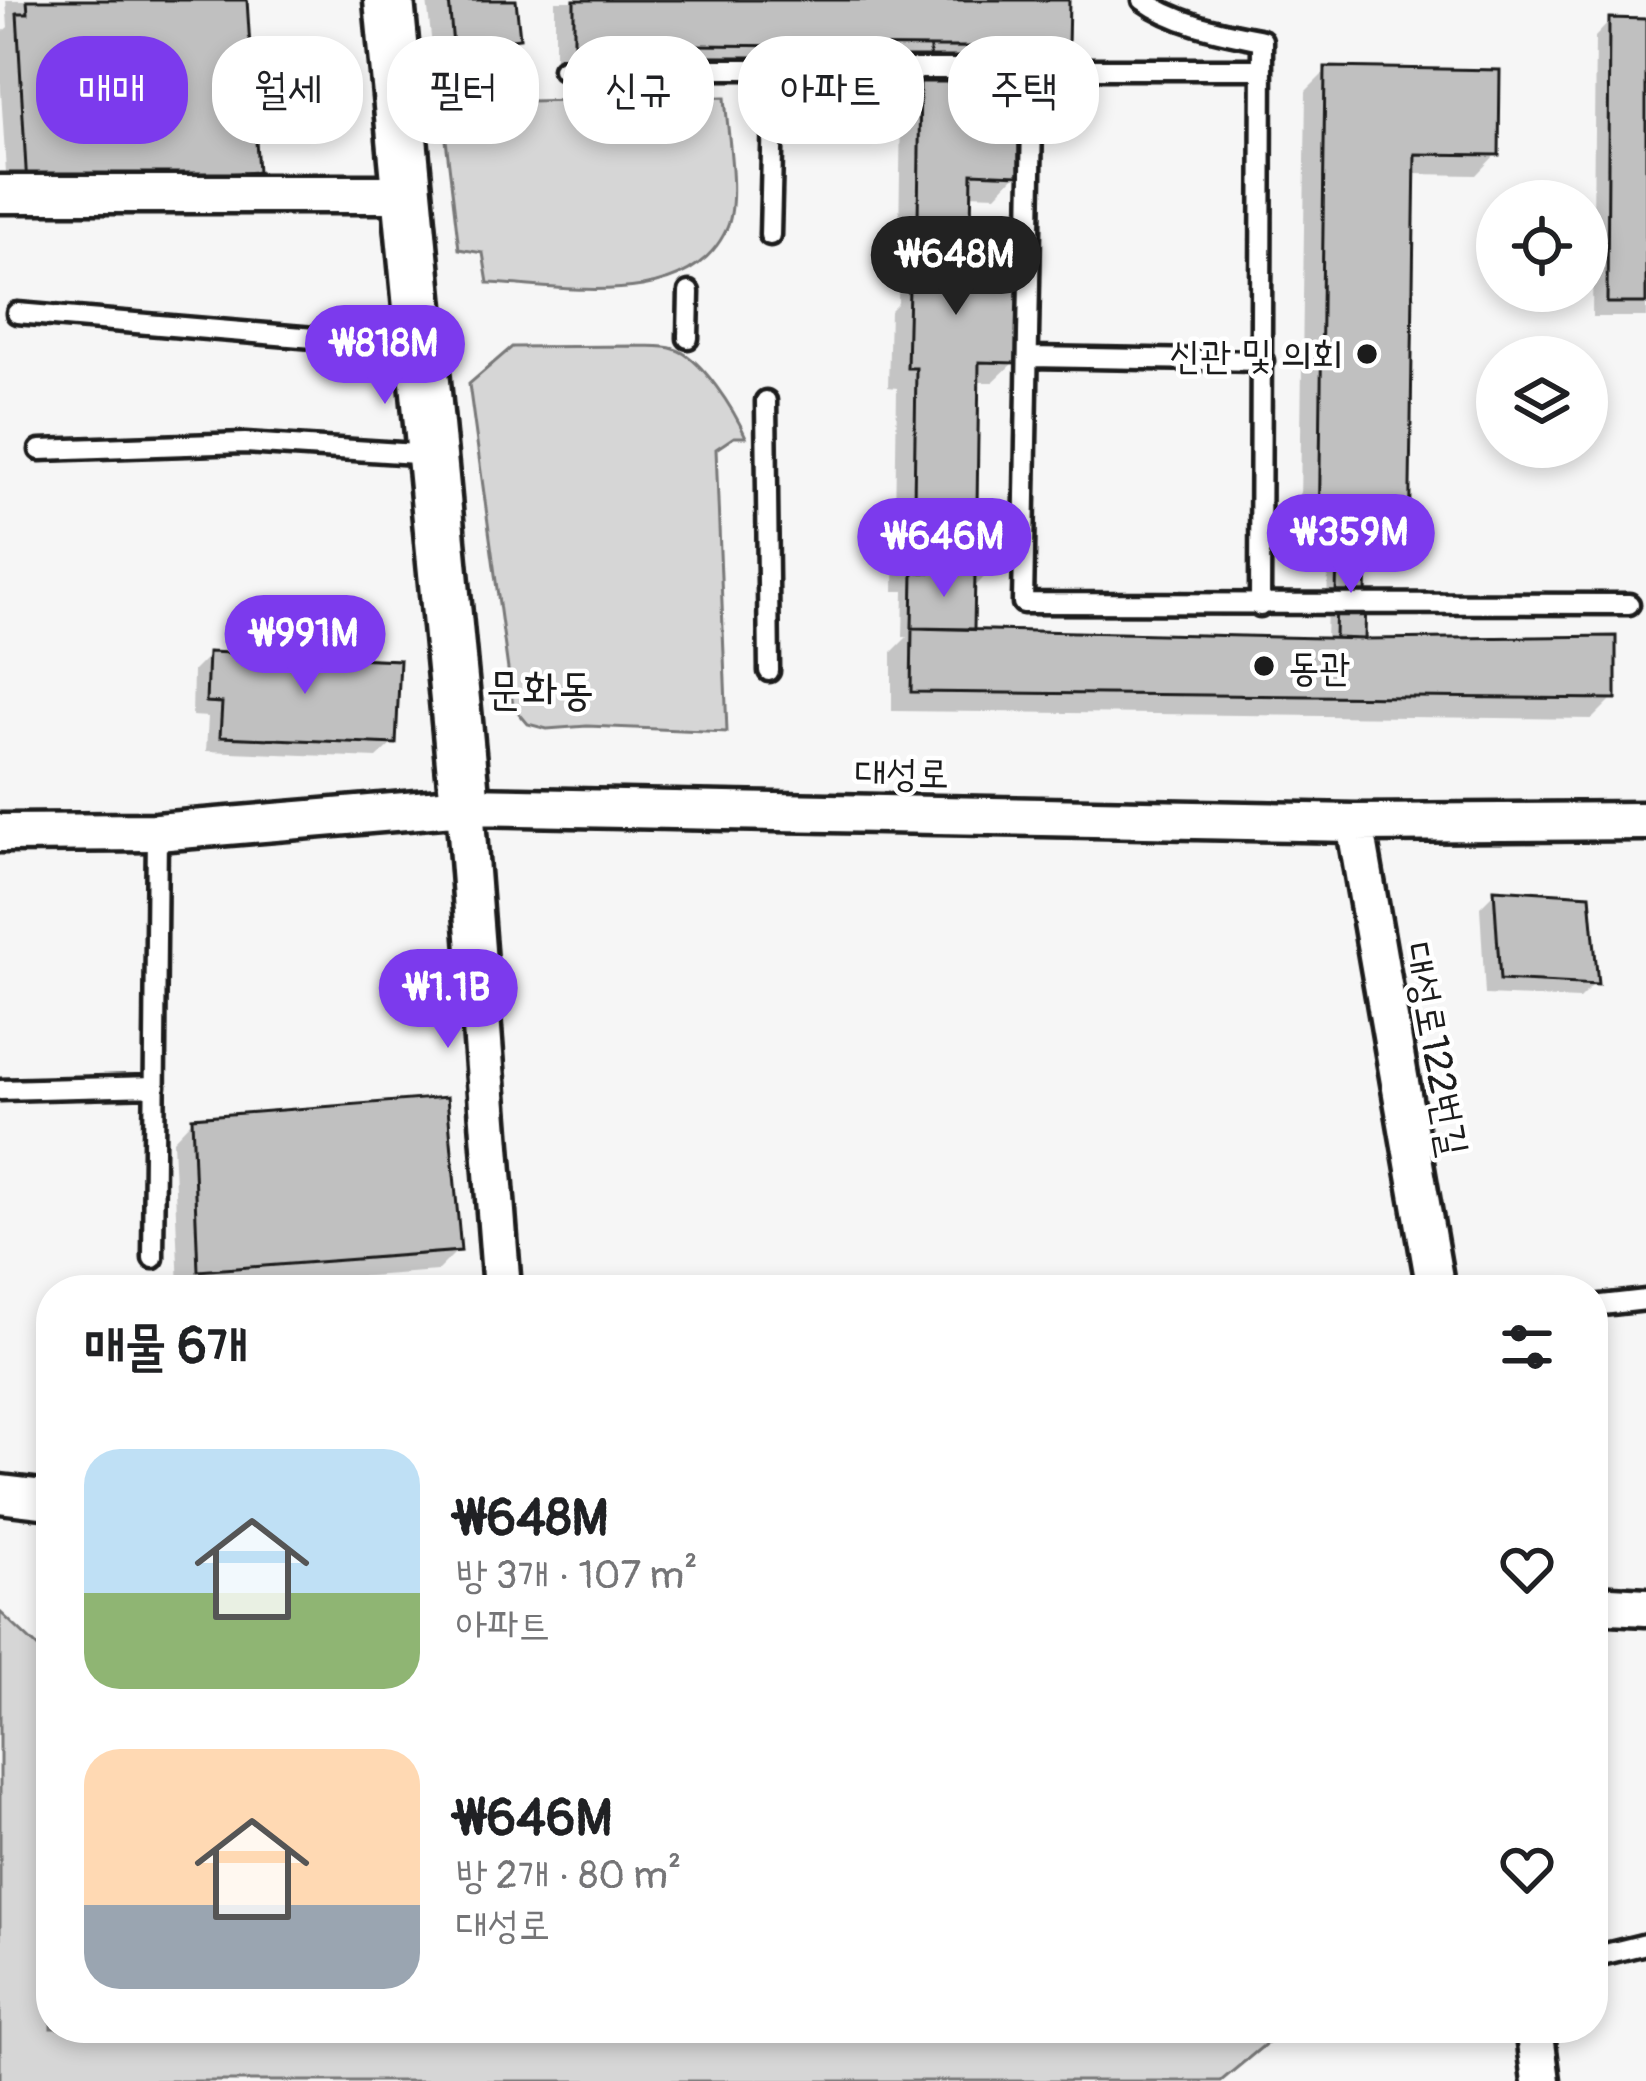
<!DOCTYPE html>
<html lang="ko">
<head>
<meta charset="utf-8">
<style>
  :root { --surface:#fff; --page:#f2f2f2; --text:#202124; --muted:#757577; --accent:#7c3aed }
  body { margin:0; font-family:Pangolin,"Poor Story",sans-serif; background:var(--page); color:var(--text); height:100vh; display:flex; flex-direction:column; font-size:45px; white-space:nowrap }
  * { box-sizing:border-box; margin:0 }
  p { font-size:39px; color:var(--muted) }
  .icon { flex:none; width:66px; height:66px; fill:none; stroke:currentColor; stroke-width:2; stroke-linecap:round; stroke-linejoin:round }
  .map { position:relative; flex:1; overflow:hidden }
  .side { position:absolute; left:36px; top:1275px; width:1572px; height:768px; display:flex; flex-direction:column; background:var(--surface); border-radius:48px; box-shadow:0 6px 18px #0003 }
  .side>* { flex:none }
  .guide { position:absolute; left:36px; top:36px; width:1575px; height:108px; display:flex; gap:24px }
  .controls { position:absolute; left:1476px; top:180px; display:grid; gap:24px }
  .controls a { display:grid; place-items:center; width:132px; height:132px; border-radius:50%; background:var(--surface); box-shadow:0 6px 18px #0003; font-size:60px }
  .price { position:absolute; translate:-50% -102px; padding:0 27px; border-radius:42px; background:var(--accent); color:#fff; font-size:39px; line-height:78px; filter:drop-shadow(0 3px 6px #0008) }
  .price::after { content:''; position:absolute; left:50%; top:72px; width:36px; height:27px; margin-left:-18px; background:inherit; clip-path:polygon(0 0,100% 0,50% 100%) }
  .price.active { background:#222; color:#fff }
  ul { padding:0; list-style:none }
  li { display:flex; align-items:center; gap:36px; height:300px; padding:0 48px }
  li span { display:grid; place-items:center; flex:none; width:336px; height:240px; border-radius:36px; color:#555 }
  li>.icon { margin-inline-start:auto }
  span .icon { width:144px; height:144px; fill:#fffc; stroke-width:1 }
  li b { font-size:51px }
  h2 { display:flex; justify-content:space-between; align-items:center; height:144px; padding:0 48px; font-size:51px }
  .tag { padding:0 42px; border-radius:48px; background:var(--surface); box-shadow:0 6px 18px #0003; font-size:42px; line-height:108px }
  .tag.active { background:var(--accent); color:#fff }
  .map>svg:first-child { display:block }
  .green { fill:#d6d6d6; stroke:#797979; stroke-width:3 }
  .shadow { fill:#0003 }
  .building { fill:#c0c0c0; stroke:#1c1c1c; stroke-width:3 }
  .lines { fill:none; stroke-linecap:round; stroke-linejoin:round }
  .service-casing { stroke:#1c1c1c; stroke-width:27 }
  .minor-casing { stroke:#1c1c1c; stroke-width:45 }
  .tertiary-casing { stroke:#1c1c1c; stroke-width:57 }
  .service { stroke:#fff; stroke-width:18 }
  .minor { stroke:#fff; stroke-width:36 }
  .tertiary { stroke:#fff; stroke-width:48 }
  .poi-dot { fill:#1c1c1c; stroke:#fff; stroke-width:4.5 }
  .labels { text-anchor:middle; stroke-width:9; stroke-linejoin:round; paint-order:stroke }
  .poi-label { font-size:39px; fill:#1c1c1c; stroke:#fff; text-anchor:end }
  .street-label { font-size:39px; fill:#1c1c1c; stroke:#fff }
  .quarter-label { font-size:45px; fill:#1c1c1c; stroke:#fff }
</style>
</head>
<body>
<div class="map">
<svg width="1646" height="2081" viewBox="0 0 1646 2081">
  <rect width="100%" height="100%" fill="#f6f6f6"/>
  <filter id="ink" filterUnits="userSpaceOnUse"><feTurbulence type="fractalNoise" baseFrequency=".00833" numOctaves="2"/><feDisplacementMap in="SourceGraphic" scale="24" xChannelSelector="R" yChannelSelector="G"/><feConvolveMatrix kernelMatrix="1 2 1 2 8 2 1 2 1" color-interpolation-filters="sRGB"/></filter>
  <g filter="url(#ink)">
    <path class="green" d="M 525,56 L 528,101 L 725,97 C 727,130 740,199 727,228 C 689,313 562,286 488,283 L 483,253 L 459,249 L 437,64 Z
      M 636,346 C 648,347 663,345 674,349 C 702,357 735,412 746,437 L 734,437 L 716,449 L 727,732 L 587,726 L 547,729 L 528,724 L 513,706 L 469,384 L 512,347 Z
      M 0,1612 L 51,1660 L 51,2028 L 1285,2028 L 1221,2081 L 0,2081 Z"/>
    <path class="shadow" d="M 6,0 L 244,0 L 254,170 L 234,191 L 8,205 L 0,75 L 0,34 L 8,27 Z
      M 427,0 L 513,0 L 517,37 L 496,58 L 434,65 Z
      M 1066,0 L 1065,47 L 1045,68 L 968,67 L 968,81 L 1016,174 L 996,195 L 969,194 L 967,283 L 1014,362 L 993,382 L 976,382 L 974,512 L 990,571 L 972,590 L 971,628 L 966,632 L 1326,641 L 1328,572 L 1299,572 L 1306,91 L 1327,70 L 1496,154 L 1476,175 L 1412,174 L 1406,553 L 1385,573 L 1363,573 L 1361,642 L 1613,698 L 1592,719 L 892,711 L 892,652 L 907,637 L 903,637 L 904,591 L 894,591 L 897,388 L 888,387 L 890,311 L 898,303 L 901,106 L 921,85 L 927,85 L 927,67 L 555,63 L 555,1 Z
      M 1610,21 L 1646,22 L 1646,317 L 1592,317 L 1595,37 Z
      M 209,655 L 393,743 L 377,758 L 206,751 L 208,717 L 192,716 L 193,671 Z
      M 1495,892 L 1595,983 L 1579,999 L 1485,995 L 1480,907 Z
      M 193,1119 L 458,1250 L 437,1271 L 179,1290 L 173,1140 Z"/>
    <path class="building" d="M 27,0 L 247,0 L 258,172 L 27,186 L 17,13 L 28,13 Z
      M 449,0 L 516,0 L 520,38 L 453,46 Z
      M 574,0 L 1069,0 L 1068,48 L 574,44 Z
      M 1609,18 L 1646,19 L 1646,303 L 1607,303 Z
      M 930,47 L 971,47 L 971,82 L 930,82 Z
      M 1325,67 L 1500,70 L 1499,155 L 1415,154 L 1409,554 L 1319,552 Z
      M 920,82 L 1018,82 L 1019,175 L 972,173 L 970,280 L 1018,281 L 1017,363 L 979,362 L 977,509 L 994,510 L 993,572 L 913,572 L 916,368 L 907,368 L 909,287 L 917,287 Z
      M 1337,553 L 1367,553 L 1365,639 L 1335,638 Z
      M 913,572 L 975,573 L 974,629 L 912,628 Z
      M 912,628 L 1365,639 L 1616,636 L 1616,699 L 911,692 Z
      M 208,652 L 400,660 L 396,744 L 220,737 L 222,703 L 206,702 Z
      M 1494,889 L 1590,895 L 1598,985 L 1500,980 Z
      M 447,1097 L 461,1251 L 198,1271 L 192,1117 Z"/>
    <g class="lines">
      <g class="service-casing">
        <path id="service" d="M 1143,0 C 1176,24 1223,32 1262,40 L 1260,606
          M 1033,67 L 1023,603 L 1629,604
          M 563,69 L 1262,69
          M 770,235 L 774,69
          M 17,313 L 421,347
          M 688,338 L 689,292
          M 1030,357 L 1263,361
          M 766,401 L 769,671
          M 40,450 L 245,443 L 432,455
          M 0,1090 L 155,1086
          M 153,1258 L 157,832
          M 1593,1306 L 1646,1300
          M 1593,1957 L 1646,1944"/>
      </g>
      <g class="minor-casing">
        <path id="minor" d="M 0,194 L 407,194
          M 465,806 L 502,1290
          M 1355,823 L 1436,1290
          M 0,833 L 157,832 L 465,806 L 1355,823 L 1646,821
          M 0,1494 L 51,1500
          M 1593,1604 L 1646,1607
          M 1534,2028 L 1541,2081"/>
      </g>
      <g class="tertiary-casing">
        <path id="tertiary" d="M 389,0 L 465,806"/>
      </g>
      <use href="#service" class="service"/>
      <use href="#minor" class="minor"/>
      <use href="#tertiary" class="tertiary"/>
    </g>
  </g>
  <g class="poi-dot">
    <circle cx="1367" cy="354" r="12"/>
    <circle cx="1264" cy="666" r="12"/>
  </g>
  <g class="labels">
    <g class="poi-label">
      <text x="1343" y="368">신관 및 의회</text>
      <text x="1288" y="680" text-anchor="start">동관</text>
    </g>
    <g class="street-label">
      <text transform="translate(902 772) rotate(1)" y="14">대성로</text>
      <text transform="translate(1437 1049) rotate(80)" y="14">대성로122번길</text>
    </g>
    <g class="quarter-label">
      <text x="540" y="704">문화동</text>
    </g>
  </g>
</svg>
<div class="controls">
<a><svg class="icon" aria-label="locate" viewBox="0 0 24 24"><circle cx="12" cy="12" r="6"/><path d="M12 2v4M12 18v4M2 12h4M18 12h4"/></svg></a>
<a><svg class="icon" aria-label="layers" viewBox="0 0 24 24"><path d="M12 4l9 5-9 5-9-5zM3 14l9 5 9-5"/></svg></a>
</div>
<b class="price active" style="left:956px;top:318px">₩648M</b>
<b class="price" style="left:385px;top:407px">₩818M</b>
<b class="price" style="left:1351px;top:596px">₩359M</b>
<b class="price" style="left:944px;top:600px">₩646M</b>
<b class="price" style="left:305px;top:697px">₩991M</b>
<b class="price" style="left:448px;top:1051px">₩1.1B</b>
<div class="guide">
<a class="tag active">매매</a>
<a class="tag">월세</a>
<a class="tag">필터</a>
<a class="tag">신규</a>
<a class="tag">아파트</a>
<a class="tag">주택</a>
</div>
<section class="side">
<h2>매물 6개<svg class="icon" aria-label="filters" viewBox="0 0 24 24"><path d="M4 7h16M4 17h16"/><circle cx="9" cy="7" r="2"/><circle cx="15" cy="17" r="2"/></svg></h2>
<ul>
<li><span style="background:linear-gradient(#bfe0f5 60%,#8fb573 0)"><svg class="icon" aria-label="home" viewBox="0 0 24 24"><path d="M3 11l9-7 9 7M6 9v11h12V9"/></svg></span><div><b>₩648M</b><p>방 3개 · 107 m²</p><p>아파트</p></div><svg class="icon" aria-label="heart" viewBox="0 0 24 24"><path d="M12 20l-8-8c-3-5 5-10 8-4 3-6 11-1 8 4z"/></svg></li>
<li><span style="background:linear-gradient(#ffd9b3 65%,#9aa5b1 0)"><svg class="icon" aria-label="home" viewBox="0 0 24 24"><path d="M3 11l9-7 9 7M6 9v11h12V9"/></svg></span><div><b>₩646M</b><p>방 2개 · 80 m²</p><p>대성로</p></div><svg class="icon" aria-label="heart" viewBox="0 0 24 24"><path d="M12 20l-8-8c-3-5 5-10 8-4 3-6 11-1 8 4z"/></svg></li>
</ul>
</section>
</div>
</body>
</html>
